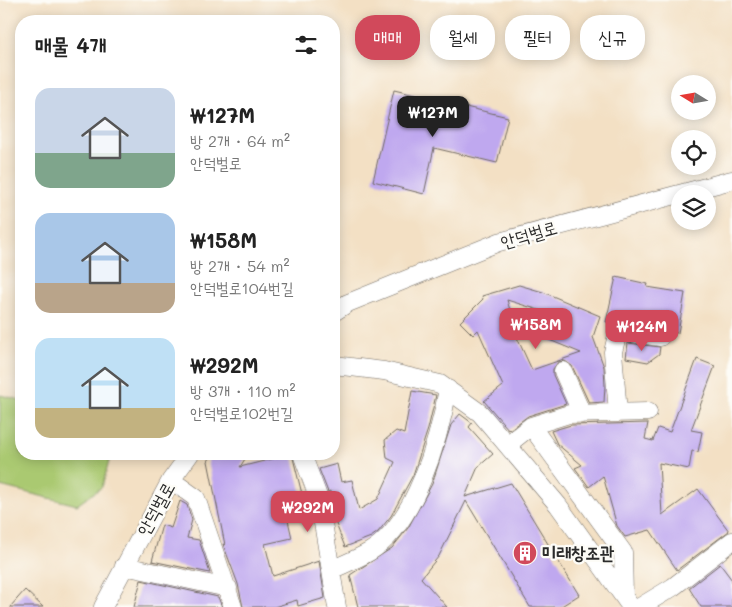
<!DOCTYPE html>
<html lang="ko">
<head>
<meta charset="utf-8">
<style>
  :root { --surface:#fff; --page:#f2f2f2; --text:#222; --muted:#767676; --accent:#d1495b }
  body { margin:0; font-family:Mali,"Poor Story",sans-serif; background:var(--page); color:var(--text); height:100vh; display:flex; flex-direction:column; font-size:19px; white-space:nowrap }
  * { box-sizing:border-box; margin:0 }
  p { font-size:16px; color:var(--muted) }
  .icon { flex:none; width:28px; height:28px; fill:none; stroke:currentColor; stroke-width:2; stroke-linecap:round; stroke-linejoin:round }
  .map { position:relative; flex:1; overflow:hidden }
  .drawer { position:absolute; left:15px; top:15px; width:325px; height:445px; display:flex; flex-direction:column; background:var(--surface); border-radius:20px; box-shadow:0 2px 12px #0003 }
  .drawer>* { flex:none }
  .guide { position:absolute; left:355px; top:15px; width:301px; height:45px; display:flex; gap:10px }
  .needle { width:32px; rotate:281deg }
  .fabs { position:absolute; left:671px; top:75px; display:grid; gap:10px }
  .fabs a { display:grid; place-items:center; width:45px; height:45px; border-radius:50%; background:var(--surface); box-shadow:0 2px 12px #0003; font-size:25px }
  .price { position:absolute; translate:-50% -42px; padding:0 11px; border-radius:10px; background:var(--accent); color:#fff; font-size:16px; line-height:32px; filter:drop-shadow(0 1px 2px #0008) }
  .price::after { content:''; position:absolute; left:50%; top:30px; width:15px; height:11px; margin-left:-8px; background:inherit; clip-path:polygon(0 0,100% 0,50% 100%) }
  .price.on { background:#222; color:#fff }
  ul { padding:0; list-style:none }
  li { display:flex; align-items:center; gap:15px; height:125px; padding:0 20px }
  li span { display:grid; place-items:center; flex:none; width:140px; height:100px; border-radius:15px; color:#555 }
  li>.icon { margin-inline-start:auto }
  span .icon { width:60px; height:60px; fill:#fffc; stroke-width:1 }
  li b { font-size:21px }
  h2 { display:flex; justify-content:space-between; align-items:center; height:60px; padding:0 20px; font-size:21px }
  .tag { padding:0 18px; border-radius:20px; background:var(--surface); box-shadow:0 2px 12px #0003; font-size:18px; line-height:45px }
  .tag.on { background:var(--accent); color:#fff }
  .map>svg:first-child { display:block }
  .green { fill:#aac971; stroke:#6a7a4e }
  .building { fill:#bfa8ef; fill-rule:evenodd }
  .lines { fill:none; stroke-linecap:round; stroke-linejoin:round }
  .minor-casing { stroke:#716a61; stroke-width:19 }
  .minor { stroke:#fff; stroke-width:18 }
  .labels { text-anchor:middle; stroke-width:4.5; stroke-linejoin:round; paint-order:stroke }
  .street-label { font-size:18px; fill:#2b2b2b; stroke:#fdfcf7 }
  .poi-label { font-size:18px; font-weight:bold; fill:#2b2b2b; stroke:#fdfcf7; text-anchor:start }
</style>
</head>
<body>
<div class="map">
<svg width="732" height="607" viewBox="0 0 732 607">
  <rect width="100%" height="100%" fill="#fdfcf7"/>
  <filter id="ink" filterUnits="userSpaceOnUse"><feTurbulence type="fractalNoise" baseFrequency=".02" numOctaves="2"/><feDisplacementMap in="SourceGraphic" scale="10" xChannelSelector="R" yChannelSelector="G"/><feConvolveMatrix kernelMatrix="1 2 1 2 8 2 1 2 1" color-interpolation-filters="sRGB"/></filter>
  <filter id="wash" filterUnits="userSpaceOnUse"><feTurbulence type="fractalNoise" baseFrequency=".0096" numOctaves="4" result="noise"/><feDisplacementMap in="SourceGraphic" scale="20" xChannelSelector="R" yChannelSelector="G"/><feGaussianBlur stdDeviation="1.12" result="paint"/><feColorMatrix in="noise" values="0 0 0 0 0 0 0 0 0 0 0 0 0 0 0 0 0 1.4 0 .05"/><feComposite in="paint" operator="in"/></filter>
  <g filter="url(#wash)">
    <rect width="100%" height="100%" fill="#f3e0c4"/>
    <path class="green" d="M 0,395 L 21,400 L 21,454 L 111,454 L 102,487 L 77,505 L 0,486 Z"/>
    <g id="blocks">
      <path class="building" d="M 394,90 L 508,117 L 497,163 L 434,148 L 424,194 L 373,181 Z
        M 616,277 L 648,284 L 647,287 L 685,293 L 678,333 L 669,332 L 662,326 L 620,320 L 606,322 Z
        M 519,285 L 543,292 L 600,316 L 593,337 L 604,367 L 605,386 L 604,402 L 589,403 L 572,366 L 565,361 L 558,362 L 553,369 L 553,375 L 566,404 L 528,416 L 509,430 L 484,401 L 503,386 L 478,330 L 473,335 L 460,322 L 483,299 L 482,296 ZM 507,300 L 552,314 L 542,337 L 581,353 L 532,370 L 508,318 L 512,317 Z
        M 628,343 L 660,347 L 659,354 L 648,362 L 626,358 Z
        M 697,359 L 715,366 L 691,430 L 702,432 L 698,452 L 692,451 L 689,469 L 659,463 L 662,515 L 698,489 L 729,531 L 677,570 L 650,530 L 625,537 L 617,526 L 603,476 L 589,487 L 575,468 L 582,465 L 557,444 L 551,431 L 571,425 L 648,423 L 645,439 L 653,441 L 658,428 L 670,432 Z
        M 412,391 L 436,395 L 428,429 L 413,475 L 391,516 L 378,532 L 371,537 L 345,547 L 336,524 L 330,491 L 328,492 L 319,469 L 337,464 L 341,482 L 352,480 L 359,510 L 378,499 L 395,462 L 387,458 L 385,440 L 396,431 L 404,434 Z
        M 460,414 L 472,423 L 469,427 L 493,454 L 478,467 L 465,497 L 511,483 L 579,595 L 560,607 L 530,607 L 466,501 L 439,556 L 421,578 L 447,607 L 358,607 L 350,575 L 392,548 L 408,528 L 432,484 L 451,425 Z
        M 213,454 L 248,454 L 240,467 L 292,454 L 303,498 L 284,503 L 292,538 L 265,544 L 273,576 L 319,561 L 325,598 L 298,606 L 297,600 L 274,607 L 243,607 L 238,584 L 223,544 L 225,545 L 208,461 Z
        M 180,501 L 187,505 L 192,520 L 187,538 L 199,540 L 210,573 L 152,561 L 162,525 L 171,528 Z
        M 720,564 L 732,580 L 732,607 L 701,607 L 689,588 Z
        M 141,580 L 218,597 L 222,607 L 134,607 Z
        M 25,590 L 43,607 L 10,607 Z"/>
    </g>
  </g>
  <g filter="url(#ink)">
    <use href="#blocks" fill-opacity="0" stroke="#716a61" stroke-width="1"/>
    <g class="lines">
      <g class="minor-casing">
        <path id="minor" d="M 334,312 L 348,303 L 499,242 L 732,180
          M 334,365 L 384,371 L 440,384 L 480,413 L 558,505 L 631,607
          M 563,371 L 582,414
          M 618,413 L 613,352 L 618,331 L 660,337
          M 507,445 L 531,426
          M 302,454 L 319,499 L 337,607
          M 171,480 L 196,498 L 233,607
          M 124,566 L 228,588
          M 331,570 C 344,564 357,559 369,552 C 415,525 439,439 448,389
          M 624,597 L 623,552 L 531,426 L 569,414 L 648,412
          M 103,607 L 171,480 L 190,454
          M 640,607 L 673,587 L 732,541"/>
      </g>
      <use href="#minor" class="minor"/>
    </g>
  </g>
  <defs>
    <g id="building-disc" transform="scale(1.25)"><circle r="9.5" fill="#d1495b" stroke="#fdfcf7"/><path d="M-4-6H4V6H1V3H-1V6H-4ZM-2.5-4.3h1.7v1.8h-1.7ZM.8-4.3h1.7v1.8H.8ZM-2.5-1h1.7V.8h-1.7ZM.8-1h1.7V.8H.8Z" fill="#fff"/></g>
  </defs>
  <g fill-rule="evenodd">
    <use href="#building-disc" x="525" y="553"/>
  </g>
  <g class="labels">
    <g class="street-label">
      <text transform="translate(529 235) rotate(-16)" y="6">안덕벌로</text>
      <text transform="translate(156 509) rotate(-61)" y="6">안덕벌로</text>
    </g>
    <g class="poi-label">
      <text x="542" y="559">미래창조관</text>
    </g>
  </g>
</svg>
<div class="fabs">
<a><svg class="needle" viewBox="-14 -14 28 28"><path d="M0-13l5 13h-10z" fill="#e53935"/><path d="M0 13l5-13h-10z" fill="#767676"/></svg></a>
<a><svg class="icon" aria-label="locate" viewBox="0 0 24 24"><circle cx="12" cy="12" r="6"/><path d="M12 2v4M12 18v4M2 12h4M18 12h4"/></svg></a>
<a><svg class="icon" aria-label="layers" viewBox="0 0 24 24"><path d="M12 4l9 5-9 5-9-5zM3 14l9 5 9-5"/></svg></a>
</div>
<b class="price on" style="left:433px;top:138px">₩127M</b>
<b class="price" style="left:536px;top:350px">₩158M</b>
<b class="price" style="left:642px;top:352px">₩124M</b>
<b class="price" style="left:308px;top:533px">₩292M</b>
<div class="guide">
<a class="tag on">매매</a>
<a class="tag">월세</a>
<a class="tag">필터</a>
<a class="tag">신규</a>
</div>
<section class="drawer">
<h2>매물 4개<svg class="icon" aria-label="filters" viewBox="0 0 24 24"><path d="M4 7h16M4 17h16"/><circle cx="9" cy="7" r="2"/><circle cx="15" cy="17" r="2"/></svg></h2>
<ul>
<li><span style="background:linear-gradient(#c9d6e8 65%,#7fa58c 0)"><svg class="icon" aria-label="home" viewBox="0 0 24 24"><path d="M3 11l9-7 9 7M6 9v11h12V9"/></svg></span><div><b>₩127M</b><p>방 2개 · 64 m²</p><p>안덕벌로</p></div></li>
<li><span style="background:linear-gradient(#a9c7e8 70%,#b9a48a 0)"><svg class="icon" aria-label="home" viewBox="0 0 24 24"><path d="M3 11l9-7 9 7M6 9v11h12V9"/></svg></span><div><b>₩158M</b><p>방 2개 · 54 m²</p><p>안덕벌로104번길</p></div></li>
<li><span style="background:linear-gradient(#bfe0f5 70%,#c2b280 0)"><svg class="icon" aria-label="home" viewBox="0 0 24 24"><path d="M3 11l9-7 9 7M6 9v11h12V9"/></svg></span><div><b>₩292M</b><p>방 3개 · 110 m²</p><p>안덕벌로102번길</p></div></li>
</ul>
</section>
</div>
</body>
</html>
